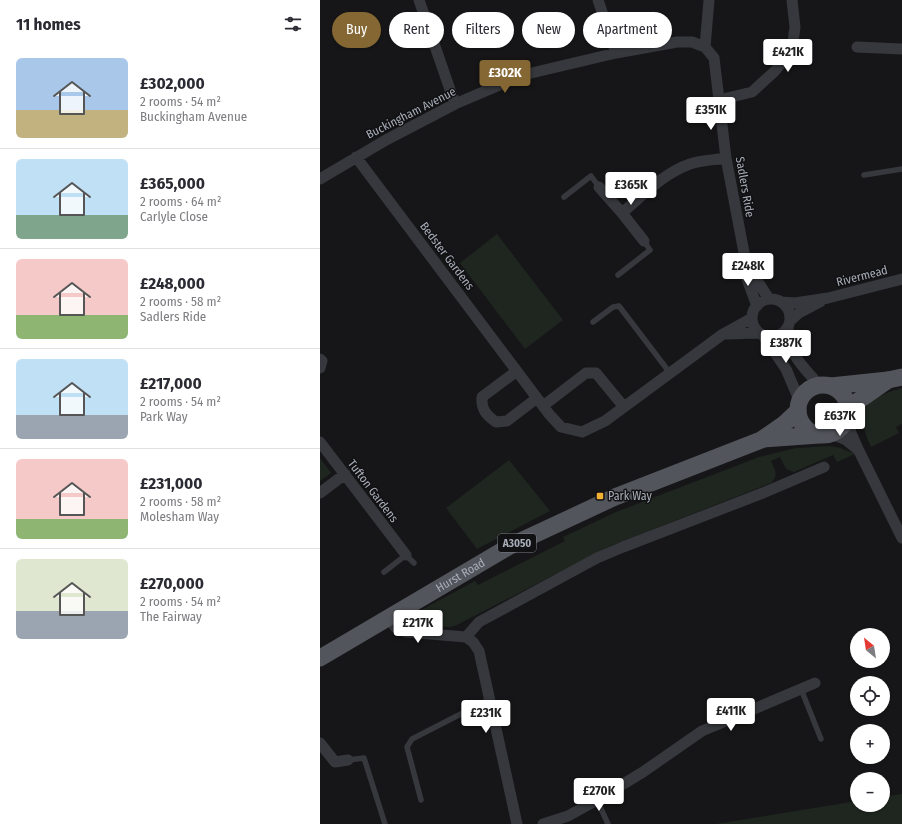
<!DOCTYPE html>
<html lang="en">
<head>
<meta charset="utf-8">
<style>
  :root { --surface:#fff; --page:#f2f2f3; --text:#2b2b33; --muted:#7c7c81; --line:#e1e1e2; --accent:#856733 }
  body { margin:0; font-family:"Fira Sans Condensed",sans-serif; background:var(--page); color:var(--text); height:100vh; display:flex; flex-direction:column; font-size:15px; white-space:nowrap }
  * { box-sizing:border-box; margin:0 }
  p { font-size:13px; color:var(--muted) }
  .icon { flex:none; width:22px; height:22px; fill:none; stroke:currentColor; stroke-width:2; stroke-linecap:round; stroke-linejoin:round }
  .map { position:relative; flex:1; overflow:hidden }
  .drawer { display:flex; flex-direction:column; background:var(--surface); width:320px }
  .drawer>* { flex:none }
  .hud { position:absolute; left:12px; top:12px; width:380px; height:36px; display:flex; gap:8px }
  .needle { width:26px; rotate:330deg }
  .controls { position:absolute; left:530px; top:628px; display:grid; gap:8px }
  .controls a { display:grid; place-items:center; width:40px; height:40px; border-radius:50%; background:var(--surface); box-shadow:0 1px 3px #0004; font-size:20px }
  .price { position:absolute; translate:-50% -34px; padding:0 9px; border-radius:4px; background:#fff; color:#222; font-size:13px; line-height:26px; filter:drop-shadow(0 1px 2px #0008) }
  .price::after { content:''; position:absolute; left:50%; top:24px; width:12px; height:9px; margin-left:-6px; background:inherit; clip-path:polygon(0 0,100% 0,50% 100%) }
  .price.active { background:var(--accent); color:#fff }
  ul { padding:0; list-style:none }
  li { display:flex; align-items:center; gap:12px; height:100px; padding:0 16px }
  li+li { border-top:1px solid var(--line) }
  li span { display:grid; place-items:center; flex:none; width:112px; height:80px; border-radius:6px; color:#555 }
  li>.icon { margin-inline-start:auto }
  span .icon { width:48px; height:48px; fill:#fffc; stroke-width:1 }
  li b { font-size:17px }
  h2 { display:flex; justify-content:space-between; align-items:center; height:48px; padding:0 16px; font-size:17px }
  .chip { padding:0 14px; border-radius:18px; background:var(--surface); box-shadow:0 1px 3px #0004; font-size:14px; line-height:36px }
  .chip.active { background:var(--accent); color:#fff }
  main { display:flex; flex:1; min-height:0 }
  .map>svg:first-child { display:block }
  .green { fill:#1e261f }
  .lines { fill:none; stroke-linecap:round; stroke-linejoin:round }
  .service { stroke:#37383d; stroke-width:5.5 }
  .minor { stroke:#37383d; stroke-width:11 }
  .primary { stroke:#53555c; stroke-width:17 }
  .poi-dot { fill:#f2b134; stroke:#111113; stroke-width:1.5 }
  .labels { text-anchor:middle; stroke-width:3; stroke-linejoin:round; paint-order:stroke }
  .shield { fill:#111113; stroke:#7b7e86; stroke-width:1 }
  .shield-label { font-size:11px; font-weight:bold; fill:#a8adb8 }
  .street-label { font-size:12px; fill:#a8adb8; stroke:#111113 }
  .poi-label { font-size:12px; fill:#a8adb8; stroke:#111113; text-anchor:start }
</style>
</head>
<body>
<main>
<section class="drawer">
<h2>11 homes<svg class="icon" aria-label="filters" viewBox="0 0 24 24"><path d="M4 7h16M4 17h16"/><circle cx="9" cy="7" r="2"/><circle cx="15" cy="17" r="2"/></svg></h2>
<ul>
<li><span style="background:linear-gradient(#a9c7e8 65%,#c2b280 0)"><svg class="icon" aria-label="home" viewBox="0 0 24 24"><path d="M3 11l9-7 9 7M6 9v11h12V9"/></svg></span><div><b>£302,000</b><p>2 rooms · 54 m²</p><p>Buckingham Avenue</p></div></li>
<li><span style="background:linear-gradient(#bfe0f5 70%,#7fa58c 0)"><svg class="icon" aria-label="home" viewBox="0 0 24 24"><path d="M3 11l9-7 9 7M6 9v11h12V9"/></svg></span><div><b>£365,000</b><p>2 rooms · 64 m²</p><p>Carlyle Close</p></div></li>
<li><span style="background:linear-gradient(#f6c9c9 70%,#8fb573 0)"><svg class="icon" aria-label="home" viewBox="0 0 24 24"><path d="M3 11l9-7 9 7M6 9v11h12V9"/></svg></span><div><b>£248,000</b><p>2 rooms · 58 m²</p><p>Sadlers Ride</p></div></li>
<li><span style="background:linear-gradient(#bfe0f5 70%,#9aa5b1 0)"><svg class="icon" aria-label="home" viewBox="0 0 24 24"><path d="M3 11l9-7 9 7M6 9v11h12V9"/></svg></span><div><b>£217,000</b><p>2 rooms · 54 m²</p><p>Park Way</p></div></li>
<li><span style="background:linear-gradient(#f6c9c9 75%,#8fb573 0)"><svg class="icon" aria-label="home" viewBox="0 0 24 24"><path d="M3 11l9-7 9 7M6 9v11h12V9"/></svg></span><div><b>£231,000</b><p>2 rooms · 58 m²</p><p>Molesham Way</p></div></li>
<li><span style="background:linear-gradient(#dfe7d0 65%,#9aa5b1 0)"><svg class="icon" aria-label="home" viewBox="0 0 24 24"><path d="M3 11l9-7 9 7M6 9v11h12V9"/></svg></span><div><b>£270,000</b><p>2 rooms · 54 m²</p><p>The Fairway</p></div></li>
</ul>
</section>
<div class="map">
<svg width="582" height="824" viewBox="0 0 582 824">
  <rect width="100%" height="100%" fill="#161618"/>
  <path class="green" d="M 177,234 L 243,320 L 205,349 L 140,263 Z
    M 582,388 L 582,424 L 576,427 L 579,433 L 551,447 C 533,408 545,399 582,388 Z
    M 509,446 L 520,448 L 535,454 L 517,462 L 513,455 L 474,472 L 466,469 L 460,457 L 451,461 C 455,470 459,476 451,483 L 288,547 L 137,625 L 131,627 L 94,625 L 91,623 L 90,619 L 92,615 L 155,581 L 158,585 L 245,541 L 243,537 L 296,512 L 439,457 L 476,448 Z
    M 0,458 L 11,473 L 0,481 Z
    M 189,460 L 230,511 L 157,549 L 126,508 Z
    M 582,794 L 582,824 L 396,824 L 537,801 L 537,805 L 563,805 L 563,797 Z"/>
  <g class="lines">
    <path class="service" d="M 544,175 L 582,169
      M 244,197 L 271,176 L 279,187
      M 298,275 L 330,250 L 324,241
      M 273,322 L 293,307 L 299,306 L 350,373
      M 64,572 L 86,555 L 94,563
      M 481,689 L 501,739
      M 28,760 L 44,758 L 65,824
      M 101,800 L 87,747 L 92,739 L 170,699
      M 277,800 L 288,824"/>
    <path class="minor" d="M 99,0 L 135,104
      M 278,0 L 296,53
      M 389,0 L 385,47 L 394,58 L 406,158 L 426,263 L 427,279 L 437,306
      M 537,47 L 582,49
      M 399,100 L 432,92 L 455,71 L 472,49 L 475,27 L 472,0
      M 36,157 L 229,414 L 241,427 L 262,432 L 285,421 L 403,334 L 432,318
      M 0,179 L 66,140 L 135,104 L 203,75 L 296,53 L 357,42 L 372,42 L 385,47
      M 279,187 L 302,213 L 324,241
      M 302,213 C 323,195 344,173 370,164 C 381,160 395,160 406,158
      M 426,263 L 449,299
      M432 318a19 19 0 1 1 38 0a19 19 0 1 1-38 0Z
      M 461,302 L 475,303 L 508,298 L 582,279
      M 470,321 L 479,313 L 500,302
      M 468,327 C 469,356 481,364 499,385
      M 405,334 L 438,333
      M 444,337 L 466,369 L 480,402
      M 0,359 L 2,361 L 0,368
      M 197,371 L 162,397 C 161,409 166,415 176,422 L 187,421 L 217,398
      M 223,406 L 266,373 L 276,373 L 304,407
      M 528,415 L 531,433 L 539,451 L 582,538
      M 512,434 L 526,440 L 537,449
      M 0,442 L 86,555
      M 0,493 L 25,474
      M 69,618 L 75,627 L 86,632 L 146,637 L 153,642 L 159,651 L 197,824
      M 146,637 L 159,622 L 277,558 L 303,547 L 443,493 L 504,467
      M 0,743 L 15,762 L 28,760
      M 223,824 L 248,816 L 277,800 L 323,772 L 382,731 L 495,683"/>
    <g class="primary">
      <circle cx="503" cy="410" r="25"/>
      <path d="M 511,386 L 568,380 L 582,377"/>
      <path d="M 528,408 L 568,380"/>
      <path d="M 443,439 L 499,435"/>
      <path id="s1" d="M 0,658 L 190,546 L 295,497 L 441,440 L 464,424 L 478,411"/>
    </g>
  </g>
  <rect class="poi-dot" x="276" y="492" width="8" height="8" rx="2"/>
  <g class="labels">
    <rect class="shield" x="178" y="534" width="38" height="18" rx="3"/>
    <g class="shield-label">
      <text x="197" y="547">A3050</text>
    </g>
    <g class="street-label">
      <text transform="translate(91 113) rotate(-27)" y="4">Buckingham Avenue</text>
      <text transform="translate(425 187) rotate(80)" y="4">Sadlers Ride</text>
      <text transform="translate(127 256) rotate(53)" y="4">Bedster Gardens</text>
      <text transform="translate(542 276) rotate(-14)" y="4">Rivermead</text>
      <text transform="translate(53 491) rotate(53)" y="4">Tufton Gardens</text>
      <text dy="4" stroke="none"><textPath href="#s1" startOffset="163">Hurst Road</textPath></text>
    </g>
    <g class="poi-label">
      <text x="288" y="500">Park Way</text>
    </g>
  </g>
</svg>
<div class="controls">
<a><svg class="needle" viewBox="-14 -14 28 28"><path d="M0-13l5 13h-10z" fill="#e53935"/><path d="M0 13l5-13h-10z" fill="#7c7c81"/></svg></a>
<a><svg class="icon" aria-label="locate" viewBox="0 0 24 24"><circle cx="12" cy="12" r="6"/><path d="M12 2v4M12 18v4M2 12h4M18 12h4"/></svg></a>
<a>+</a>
<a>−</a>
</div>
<b class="price" style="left:468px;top:73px">£421K</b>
<b class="price active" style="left:185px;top:94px">£302K</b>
<b class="price" style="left:391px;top:131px">£351K</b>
<b class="price" style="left:311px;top:206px">£365K</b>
<b class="price" style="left:428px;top:287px">£248K</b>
<b class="price" style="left:466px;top:364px">£387K</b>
<b class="price" style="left:520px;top:437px">£637K</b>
<b class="price" style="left:98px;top:644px">£217K</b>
<b class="price" style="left:411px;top:732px">£411K</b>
<b class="price" style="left:166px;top:734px">£231K</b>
<b class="price" style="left:279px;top:812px">£270K</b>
<div class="hud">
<a class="chip active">Buy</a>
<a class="chip">Rent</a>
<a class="chip">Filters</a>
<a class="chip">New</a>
<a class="chip">Apartment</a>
</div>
</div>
</main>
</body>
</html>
